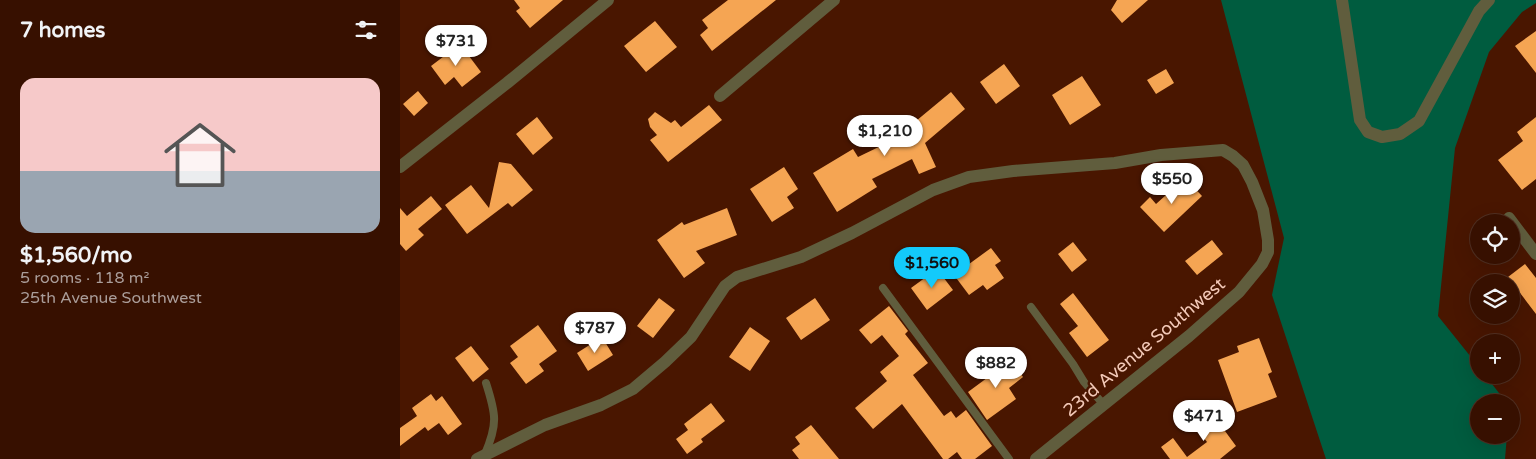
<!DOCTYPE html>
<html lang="en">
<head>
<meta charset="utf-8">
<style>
  :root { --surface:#371000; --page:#421e0f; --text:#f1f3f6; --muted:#aa9d99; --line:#513022; --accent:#13cafb }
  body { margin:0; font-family:"Varela Round",sans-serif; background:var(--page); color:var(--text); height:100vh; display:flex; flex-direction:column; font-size:19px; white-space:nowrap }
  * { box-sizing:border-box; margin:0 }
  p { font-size:16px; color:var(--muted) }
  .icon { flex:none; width:28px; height:28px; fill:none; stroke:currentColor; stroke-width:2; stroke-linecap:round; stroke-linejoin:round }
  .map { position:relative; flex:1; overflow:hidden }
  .details { display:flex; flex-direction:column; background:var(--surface); width:400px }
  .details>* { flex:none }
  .tools { position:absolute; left:1070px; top:214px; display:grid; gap:10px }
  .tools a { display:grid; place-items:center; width:50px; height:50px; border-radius:50%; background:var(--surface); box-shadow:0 5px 20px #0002,0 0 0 1px var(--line); font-size:25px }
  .price { position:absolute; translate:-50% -42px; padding:0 11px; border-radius:18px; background:#fff; color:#222; font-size:16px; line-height:32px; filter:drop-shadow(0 1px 2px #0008) }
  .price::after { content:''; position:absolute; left:50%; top:30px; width:15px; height:11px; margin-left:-8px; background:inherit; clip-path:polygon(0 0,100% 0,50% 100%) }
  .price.selected { background:var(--accent); color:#111 }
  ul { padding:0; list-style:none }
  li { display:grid; align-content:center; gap:10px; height:265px; padding:0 20px }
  li span { display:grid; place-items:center; height:155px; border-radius:15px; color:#555 }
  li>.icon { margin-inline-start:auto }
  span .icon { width:90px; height:90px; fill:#fffc; stroke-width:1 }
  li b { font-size:21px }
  h2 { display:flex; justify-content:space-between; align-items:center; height:60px; padding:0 20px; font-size:21px }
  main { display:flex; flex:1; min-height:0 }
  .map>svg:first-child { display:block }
  .green { fill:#005c3f }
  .building { fill:#f5a553 }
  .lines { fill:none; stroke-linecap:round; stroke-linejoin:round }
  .service { stroke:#605d3d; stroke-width:8 }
  .minor { stroke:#605d3d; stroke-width:12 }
  .tertiary { stroke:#605d3d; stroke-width:12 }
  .labels { text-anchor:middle; stroke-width:5; stroke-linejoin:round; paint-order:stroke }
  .street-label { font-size:18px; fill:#f3c9b8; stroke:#491600 }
</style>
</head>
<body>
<main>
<section class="details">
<h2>7 homes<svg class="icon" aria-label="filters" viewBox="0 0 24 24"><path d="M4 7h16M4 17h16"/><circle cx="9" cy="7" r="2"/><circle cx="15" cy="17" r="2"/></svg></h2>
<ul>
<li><span style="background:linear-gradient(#f6c9c9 60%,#9aa5b1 0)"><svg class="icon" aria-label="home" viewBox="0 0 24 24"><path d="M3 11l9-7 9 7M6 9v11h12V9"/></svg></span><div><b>$1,560/mo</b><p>5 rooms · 118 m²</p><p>25th Avenue Southwest</p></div></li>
</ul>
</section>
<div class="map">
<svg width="1136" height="459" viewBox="0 0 1136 459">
  <rect width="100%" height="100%" fill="#491600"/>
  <path class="green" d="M 821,0 L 1136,0 L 1136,3 L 1122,12 L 1089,52 L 1055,148 L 1038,316 L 1079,367 L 1079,375 L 1085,375 L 1106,402 L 1079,402 L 1079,435 L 1107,435 L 1105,459 L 926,459 L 872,295 L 884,238 Z"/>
  <path class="building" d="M 114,0 L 163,0 L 130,28 L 116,11 L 120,8 Z
    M 328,0 L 376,0 L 312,51 L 300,35 L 308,28 L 302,20 Z
    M 717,0 L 748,0 L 722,23 L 711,10 Z
    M 255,21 L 277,47 L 246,72 L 224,46 Z
    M 1136,31 L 1136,73 L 1115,46 Z
    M 60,44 L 81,72 L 62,87 L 54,77 L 45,85 L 31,66 Z
    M 604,64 L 620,86 L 596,104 L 580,82 Z
    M 766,69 L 774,83 L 756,94 L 747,80 Z
    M 682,76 L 701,105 L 670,125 L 652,95 Z
    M 18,91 L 28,103 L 14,116 L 3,104 Z
    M 551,92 L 565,109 L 525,143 L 536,167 L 519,174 L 512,159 L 472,179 L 477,187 L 437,212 L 413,173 L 453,149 L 458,157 L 520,127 L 516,121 Z
    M 309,105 L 322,120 L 268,162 L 250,140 L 257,135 L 250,127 L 248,119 L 255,112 L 271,123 L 275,120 L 281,127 Z
    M 137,117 L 153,138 L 133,155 L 116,134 Z
    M 1136,117 L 1136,179 L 1122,190 L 1098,160 L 1123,141 L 1117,132 Z
    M 99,162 L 111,164 L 133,190 L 112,207 L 108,203 L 67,234 L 45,205 L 71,185 L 89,208 Z
    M 384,167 L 398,189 L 387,197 L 394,208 L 372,222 L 350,189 Z
    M 785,178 L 802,196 L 764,232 L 740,207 L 750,197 L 756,204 Z
    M 31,196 L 42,209 L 18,229 L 24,235 L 6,251 L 0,244 L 0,208 L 7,216 Z
    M 327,208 L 337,235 L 296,251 L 305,263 L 284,278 L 257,240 L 282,222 L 284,225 Z
    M 812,240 L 823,254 L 797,275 L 785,261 Z
    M 673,242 L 687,260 L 672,272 L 658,254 Z
    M 591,248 L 601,261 L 595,265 L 604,278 L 587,290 L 583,285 L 569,295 L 554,275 Z
    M 1125,264 L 1136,278 L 1136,314 L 1108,277 Z
    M 537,269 L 553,290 L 527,310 L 511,288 Z
    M 673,293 L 709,340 L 687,357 L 669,333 L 678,326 L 660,304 Z
    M 259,298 L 275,310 L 253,338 L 237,326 Z
    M 415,298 L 430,320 L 401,340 L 386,318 Z
    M 489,306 L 508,331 L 505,334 L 528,363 L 513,375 L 544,416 L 551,411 L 556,418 L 566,410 L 592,446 L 575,459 L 562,459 L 557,452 L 548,459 L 543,459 L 502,404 L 473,429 L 455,408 L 487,381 L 480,372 L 499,356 L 482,335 L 471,344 L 459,330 Z
    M 138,325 L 157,351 L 139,364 L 144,371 L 126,384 L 110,363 L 118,357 L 110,346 Z
    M 350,327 L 370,341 L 350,371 L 329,357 Z
    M 202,337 L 213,355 L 188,371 L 177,353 Z
    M 859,338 L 872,372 L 868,374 L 877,397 L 837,412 L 818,360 L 839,352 L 837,346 Z
    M 71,346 L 89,369 L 73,382 L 55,358 Z
    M 609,357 L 623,377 L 609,388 L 616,399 L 587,420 L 568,392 L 595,372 L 593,369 Z
    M 31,394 L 36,401 L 42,396 L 62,424 L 48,435 L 39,423 L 28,431 L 25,427 L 0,446 L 0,428 L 17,416 L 12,408 Z
    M 311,403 L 325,421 L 301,439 L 303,442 L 287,454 L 276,439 L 288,430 L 284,424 Z
    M 811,412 L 836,446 L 820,459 L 770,459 L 761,447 L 773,438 L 787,457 L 807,442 L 794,425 Z
    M 411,425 L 439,459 L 399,459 L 392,450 L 400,444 L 395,437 Z"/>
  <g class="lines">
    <path class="service" d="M 483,288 L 609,459
      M 631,307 L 673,364 L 684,382 L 704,405
      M 85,454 C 98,424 96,414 86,383"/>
    <path class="minor" d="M 320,96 L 434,0
      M 1109,218 L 1136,254
      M 77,459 L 145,425 L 201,405 L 233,389 L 265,362 L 291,337 L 325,286 L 337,277 L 401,257 L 452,233 L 533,190 L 569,177 L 613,171 L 715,163 L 761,155 L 823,150 L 833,156 L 843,165 L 852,182 L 863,210 L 868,240 L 868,252 L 862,264 L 839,292 L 789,336 L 636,459"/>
    <path class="tertiary" d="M 942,0 L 960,120 L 968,132 L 982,137 L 1000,134 L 1019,121 L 1079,11 L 1089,0
      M 0,167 L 107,83 L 208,0"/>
  </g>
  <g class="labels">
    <g class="street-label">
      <text transform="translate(744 347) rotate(-40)" y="6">23rd Avenue Southwest</text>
    </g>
  </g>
</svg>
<div class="tools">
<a><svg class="icon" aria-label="locate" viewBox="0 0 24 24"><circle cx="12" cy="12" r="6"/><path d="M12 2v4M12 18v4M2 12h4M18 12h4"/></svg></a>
<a><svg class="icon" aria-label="layers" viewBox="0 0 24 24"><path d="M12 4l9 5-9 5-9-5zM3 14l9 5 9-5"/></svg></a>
<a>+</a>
<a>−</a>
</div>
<b class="price" style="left:56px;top:67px">$731</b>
<b class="price" style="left:485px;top:157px">$1,210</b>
<b class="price" style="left:772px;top:205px">$550</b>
<b class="price selected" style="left:532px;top:289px">$1,560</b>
<b class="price" style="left:195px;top:354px">$787</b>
<b class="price" style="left:596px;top:389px">$882</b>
<b class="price" style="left:804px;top:442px">$471</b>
</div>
</main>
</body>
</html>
